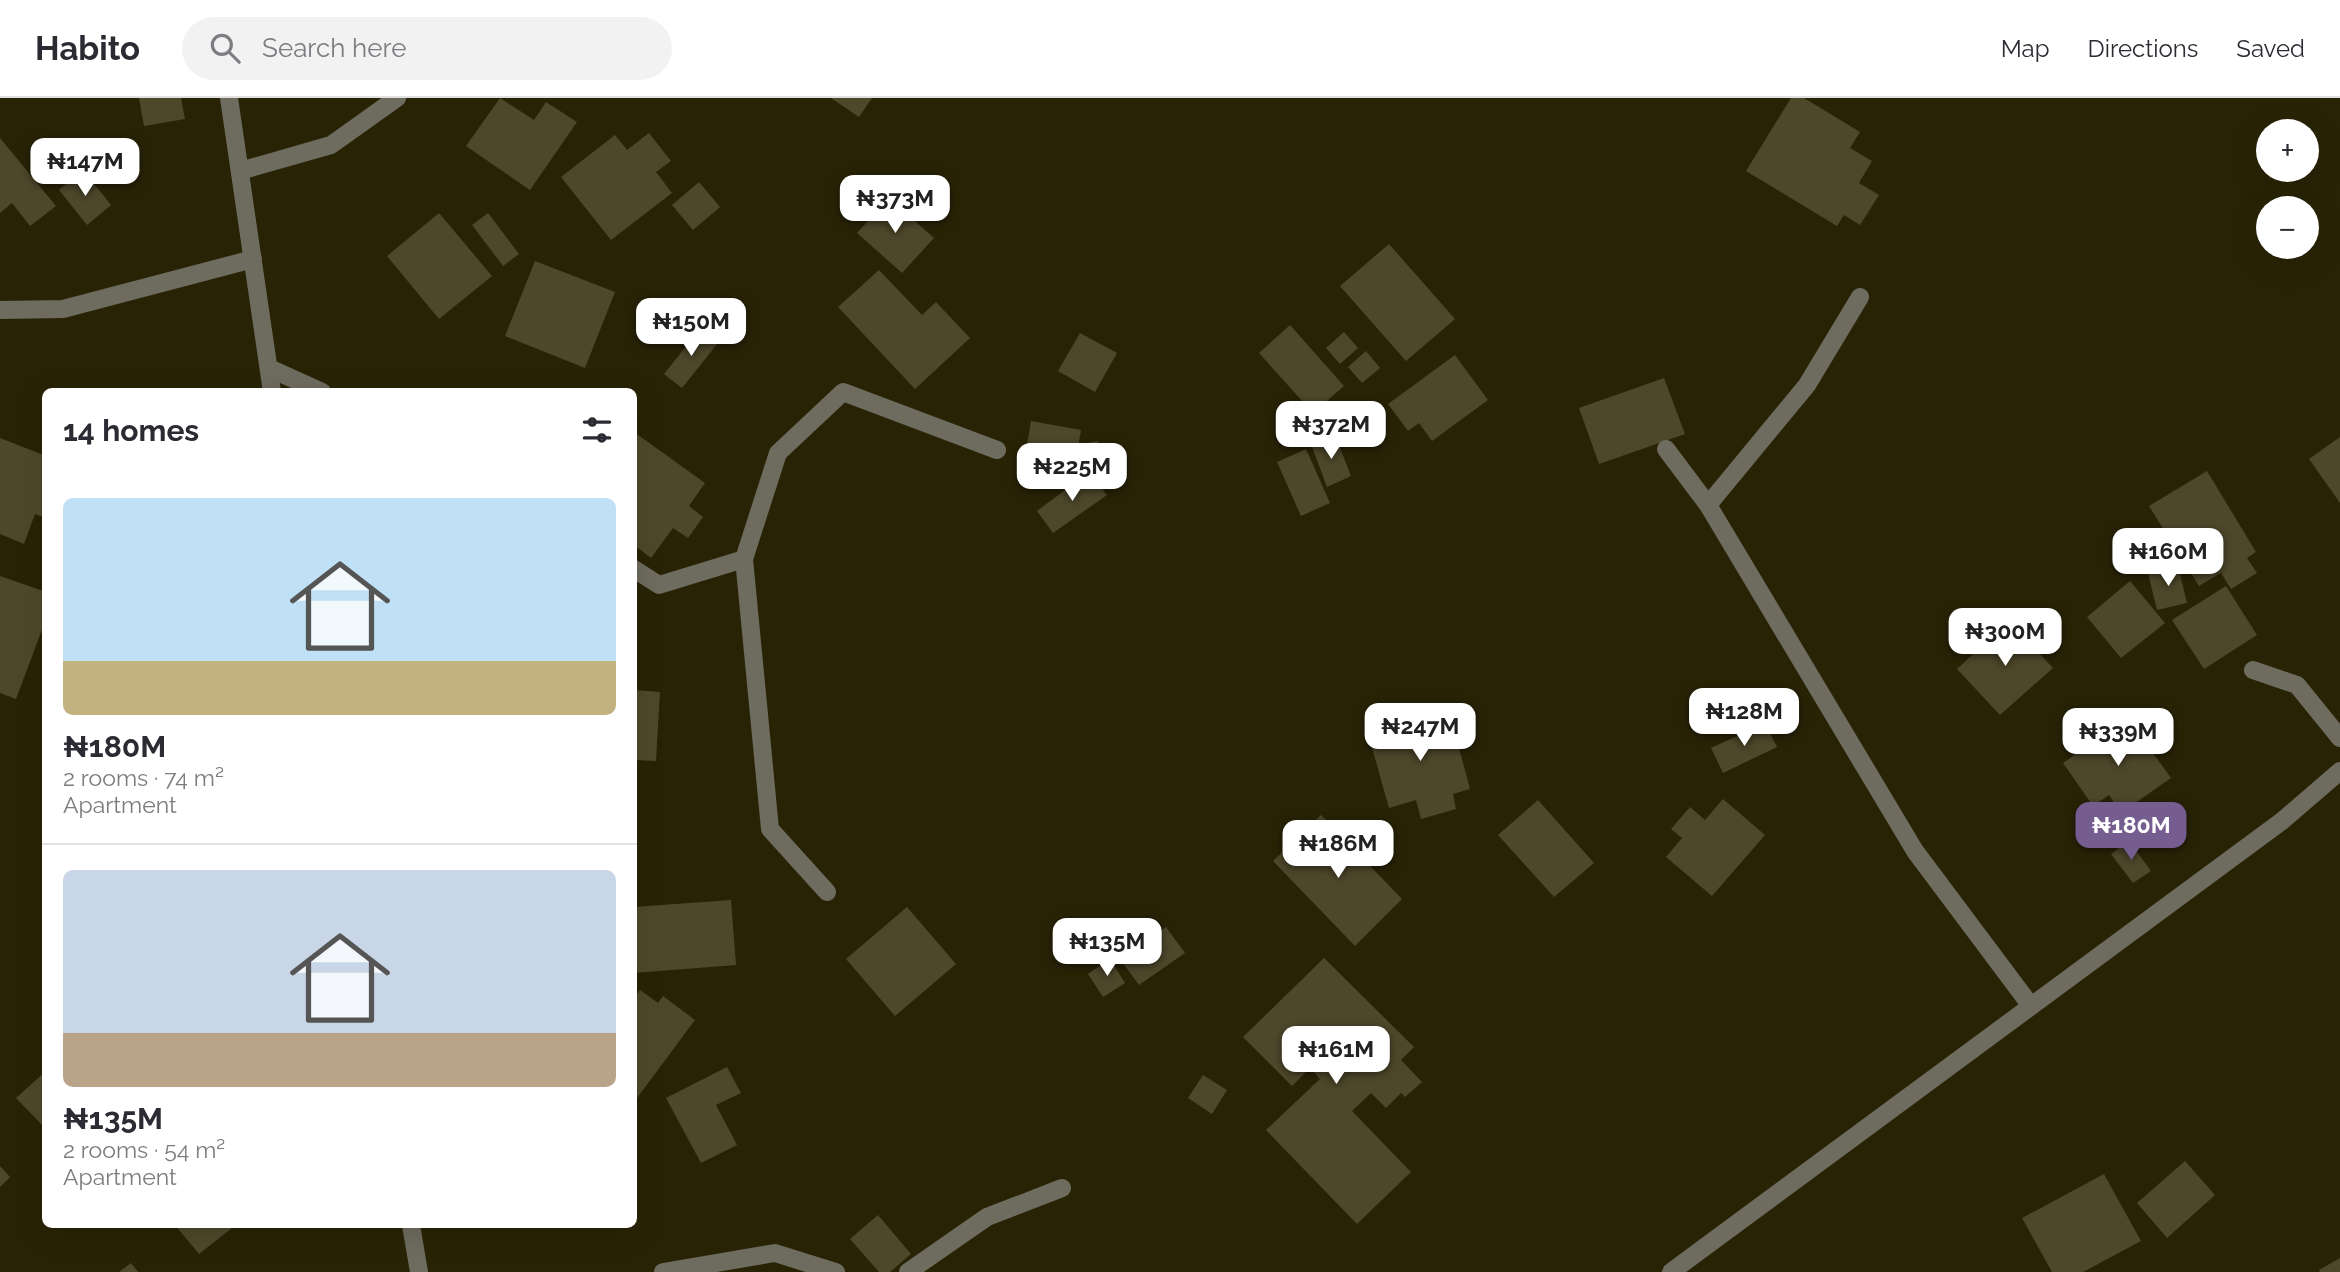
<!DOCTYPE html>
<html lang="en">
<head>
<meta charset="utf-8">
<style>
  :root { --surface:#fff; --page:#f2f2f3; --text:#2b2b33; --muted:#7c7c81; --line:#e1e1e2; --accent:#755e8f }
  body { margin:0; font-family:Raleway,sans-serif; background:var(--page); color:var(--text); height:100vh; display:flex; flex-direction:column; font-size:26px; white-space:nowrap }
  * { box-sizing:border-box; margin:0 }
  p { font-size:23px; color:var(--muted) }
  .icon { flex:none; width:38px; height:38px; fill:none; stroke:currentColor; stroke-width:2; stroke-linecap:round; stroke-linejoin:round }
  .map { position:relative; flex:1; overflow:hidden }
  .side { position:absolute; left:42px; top:290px; width:595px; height:840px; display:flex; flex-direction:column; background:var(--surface); border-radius:10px; box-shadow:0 7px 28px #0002 }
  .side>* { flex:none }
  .buttons { position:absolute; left:2256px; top:21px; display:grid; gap:14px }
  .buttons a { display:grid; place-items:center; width:63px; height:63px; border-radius:50%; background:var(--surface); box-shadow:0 7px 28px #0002; font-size:35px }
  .price { position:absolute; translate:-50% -60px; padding:0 16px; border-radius:14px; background:#fff; color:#222; font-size:23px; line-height:46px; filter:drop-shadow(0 2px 4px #0008) }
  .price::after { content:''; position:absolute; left:50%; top:42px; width:21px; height:16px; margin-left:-10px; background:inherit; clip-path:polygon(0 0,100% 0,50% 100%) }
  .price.on { background:var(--accent); color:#fff }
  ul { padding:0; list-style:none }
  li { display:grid; align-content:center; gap:14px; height:371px; padding:0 21px }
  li+li { border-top:2px solid var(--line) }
  li span { display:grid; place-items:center; height:217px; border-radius:10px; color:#555 }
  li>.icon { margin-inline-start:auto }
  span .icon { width:126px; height:126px; fill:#fffc; stroke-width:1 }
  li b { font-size:30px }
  h2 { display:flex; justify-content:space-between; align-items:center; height:84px; padding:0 21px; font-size:30px }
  header { display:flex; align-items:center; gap:42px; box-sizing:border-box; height:98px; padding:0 35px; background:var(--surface); border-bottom:2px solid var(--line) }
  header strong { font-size:33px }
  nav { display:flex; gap:38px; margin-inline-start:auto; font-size:24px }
  .search { width:490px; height:63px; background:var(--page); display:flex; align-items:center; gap:18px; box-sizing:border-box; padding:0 24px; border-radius:38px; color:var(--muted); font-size:26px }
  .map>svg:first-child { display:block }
  .building { fill:#4e482b }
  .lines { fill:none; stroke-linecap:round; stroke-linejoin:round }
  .minor { stroke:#6e6c5f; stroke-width:18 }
</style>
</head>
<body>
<header>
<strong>Habito</strong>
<div class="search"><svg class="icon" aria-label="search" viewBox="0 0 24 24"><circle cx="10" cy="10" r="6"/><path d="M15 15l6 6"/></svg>Search here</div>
<nav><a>Map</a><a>Directions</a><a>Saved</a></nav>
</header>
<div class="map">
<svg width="2340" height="1174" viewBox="0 0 2340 1174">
  <rect width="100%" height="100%" fill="#292306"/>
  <path class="building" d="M 139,0 L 181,0 L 185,21 L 144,28 Z
    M 500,0 L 534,22 L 546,4 L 577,24 L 530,92 L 466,48 Z
    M 831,0 L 872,0 L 859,19 Z
    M 1791,0 L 1804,0 L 1860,34 L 1850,50 L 1872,63 L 1859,85 L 1879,97 L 1860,127 L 1844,117 L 1837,128 L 1746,73 Z
    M 649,35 L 671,63 L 656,74 L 672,95 L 611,142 L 561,79 L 615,37 L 627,52 Z
    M 0,40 L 56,108 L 30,128 L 12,105 L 0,115 Z
    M 83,72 L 111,107 L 87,127 L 59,92 Z
    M 699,84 L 720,109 L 693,132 L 672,107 Z
    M 889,100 L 934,140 L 902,175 L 857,135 Z
    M 439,115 L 492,178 L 439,221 L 387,158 Z
    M 488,115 L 519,156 L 503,168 L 472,127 Z
    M 1389,146 L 1455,221 L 1406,263 L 1340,188 Z
    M 535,163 L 615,194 L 585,270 L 505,238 Z
    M 879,172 L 922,217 L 936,204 L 970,240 L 915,291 L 838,209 Z
    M 1290,227 L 1344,288 L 1313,315 L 1259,255 Z
    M 700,231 L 718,245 L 682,290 L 664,276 Z
    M 1344,234 L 1358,250 L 1340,266 L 1326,250 Z
    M 1080,235 L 1117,255 L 1095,294 L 1058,273 Z
    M 1366,253 L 1380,270 L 1362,285 L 1348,269 Z
    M 1455,257 L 1488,302 L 1432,343 L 1419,325 L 1408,333 L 1388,306 Z
    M 1664,280 L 1685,336 L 1599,366 L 1579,310 Z
    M 1031,323 L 1081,332 L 1073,379 L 1023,370 Z
    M 634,334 L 705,385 L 689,408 L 703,419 L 688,440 L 673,430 L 651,460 L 634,447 Z
    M 1335,337 L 1351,378 L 1327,389 L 1311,346 Z
    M 2340,339 L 2340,405 L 2309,361 Z
    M 0,340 L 46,358 L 46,420 L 35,416 L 24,446 L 0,436 Z
    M 1098,343 L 1102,365 L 1087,368 L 1083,346 Z
    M 1306,351 L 1330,405 L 1301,418 L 1277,364 Z
    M 2207,373 L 2256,454 L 2247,460 L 2257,475 L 2231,491 L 2221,475 L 2199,488 L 2149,408 Z
    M 1089,374 L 1107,397 L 1053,435 L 1037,413 Z
    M 2178,468 L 2187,505 L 2157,512 L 2148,475 Z
    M 0,478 L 46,494 L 46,521 L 16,601 L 0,595 Z
    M 2130,483 L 2165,525 L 2121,560 L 2087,519 Z
    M 2226,488 L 2257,537 L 2204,571 L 2172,522 Z
    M 2009,523 L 2053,570 L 2000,617 L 1957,571 Z
    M 634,592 L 660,594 L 656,663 L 634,662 Z
    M 1424,608 L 1430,631 L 1452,624 L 1470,691 L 1453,696 L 1456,711 L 1421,721 L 1416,702 L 1389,710 L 1369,639 L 1390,634 L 1385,619 Z
    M 2128,620 L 2171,680 L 2121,715 L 2109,697 L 2093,708 L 2063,665 Z
    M 1765,625 L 1777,649 L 1723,675 L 1711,650 Z
    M 1723,701 L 1765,737 L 1712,798 L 1666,759 L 1682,740 L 1671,731 L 1690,709 L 1705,722 Z
    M 1538,702 L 1594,765 L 1554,799 L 1498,737 Z
    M 1321,717 L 1402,801 L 1355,848 L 1273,763 Z
    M 2129,743 L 2151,773 L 2133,785 L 2111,756 Z
    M 731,802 L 736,867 L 634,875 L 634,809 Z
    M 907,809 L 956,866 L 895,918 L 846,861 Z
    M 1166,829 L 1185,855 L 1139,887 L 1120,861 Z
    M 1324,860 L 1414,949 L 1401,962 L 1422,984 L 1405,999 L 1401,995 L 1386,1010 L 1371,995 L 1352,1013 L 1411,1074 L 1357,1126 L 1266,1032 L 1320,981 L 1310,970 L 1292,988 L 1243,939 Z
    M 1110,861 L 1125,885 L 1103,899 L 1088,876 Z
    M 640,892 L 658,905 L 663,898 L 695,922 L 634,1004 L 634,900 Z
    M 727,969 L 741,995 L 716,1007 L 737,1047 L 701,1065 L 666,1000 Z
    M 46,973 L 46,1031 L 16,1000 Z
    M 1203,977 L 1227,992 L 1212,1016 L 1188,1000 Z
    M 2185,1063 L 2215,1097 L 2167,1140 L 2137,1105 Z
    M 0,1068 L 10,1079 L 0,1089 Z
    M 2104,1076 L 2141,1143 L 2083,1174 L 2052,1174 L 2022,1120 Z
    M 878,1117 L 911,1156 L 890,1174 L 879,1174 L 850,1141 Z
    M 175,1127 L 230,1127 L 232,1130 L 199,1156 Z
    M 2340,1160 L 2340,1174 L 2320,1174 L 2319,1172 Z
    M 131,1165 L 138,1174 L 119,1174 Z"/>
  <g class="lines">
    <path class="minor" d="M 229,0 L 272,294
      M 240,73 L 331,47 L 397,0
      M 0,212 L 63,211 L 253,161
      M 269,270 L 322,294
      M 1666,351 L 1708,407 L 1915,753 L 2031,908
      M 1708,407 L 1807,287 L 1860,199
      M 744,461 L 778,355 L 843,294 L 997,352
      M 634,471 L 659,487 L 744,461 L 770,731 L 827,794
      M 2253,572 L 2297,587 L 2340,640
      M 411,1127 L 419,1174
      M 663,1174 L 775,1155 L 836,1174
      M 908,1174 L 987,1119 L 1062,1090
      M 1671,1174 L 2282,723 L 2340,673"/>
  </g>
</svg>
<div class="buttons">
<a>+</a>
<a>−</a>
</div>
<b class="price" style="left:85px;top:100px">₦147M</b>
<b class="price" style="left:895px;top:137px">₦373M</b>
<b class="price" style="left:691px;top:260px">₦150M</b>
<b class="price" style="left:1331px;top:363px">₦372M</b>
<b class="price" style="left:1072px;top:405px">₦225M</b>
<b class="price" style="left:2168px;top:490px">₦160M</b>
<b class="price" style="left:2005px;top:570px">₦300M</b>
<b class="price" style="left:1744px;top:650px">₦128M</b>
<b class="price" style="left:1420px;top:665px">₦247M</b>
<b class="price" style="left:2118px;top:670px">₦339M</b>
<b class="price on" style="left:2131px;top:764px">₦180M</b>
<b class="price" style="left:1338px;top:782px">₦186M</b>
<b class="price" style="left:1107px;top:880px">₦135M</b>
<b class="price" style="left:1336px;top:988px">₦161M</b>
<section class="side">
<h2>14 homes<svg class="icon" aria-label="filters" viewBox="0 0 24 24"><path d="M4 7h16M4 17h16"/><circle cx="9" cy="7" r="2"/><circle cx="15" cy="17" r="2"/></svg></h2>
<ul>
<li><span style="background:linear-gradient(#bfe0f5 75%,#c2b280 0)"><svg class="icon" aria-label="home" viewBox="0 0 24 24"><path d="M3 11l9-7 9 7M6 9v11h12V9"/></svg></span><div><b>₦180M</b><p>2 rooms · 74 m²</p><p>Apartment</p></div></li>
<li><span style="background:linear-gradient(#c9d6e8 75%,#b9a48a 0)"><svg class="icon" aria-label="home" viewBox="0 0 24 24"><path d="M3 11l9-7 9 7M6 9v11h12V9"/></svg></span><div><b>₦135M</b><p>2 rooms · 54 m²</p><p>Apartment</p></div></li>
</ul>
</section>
</div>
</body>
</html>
